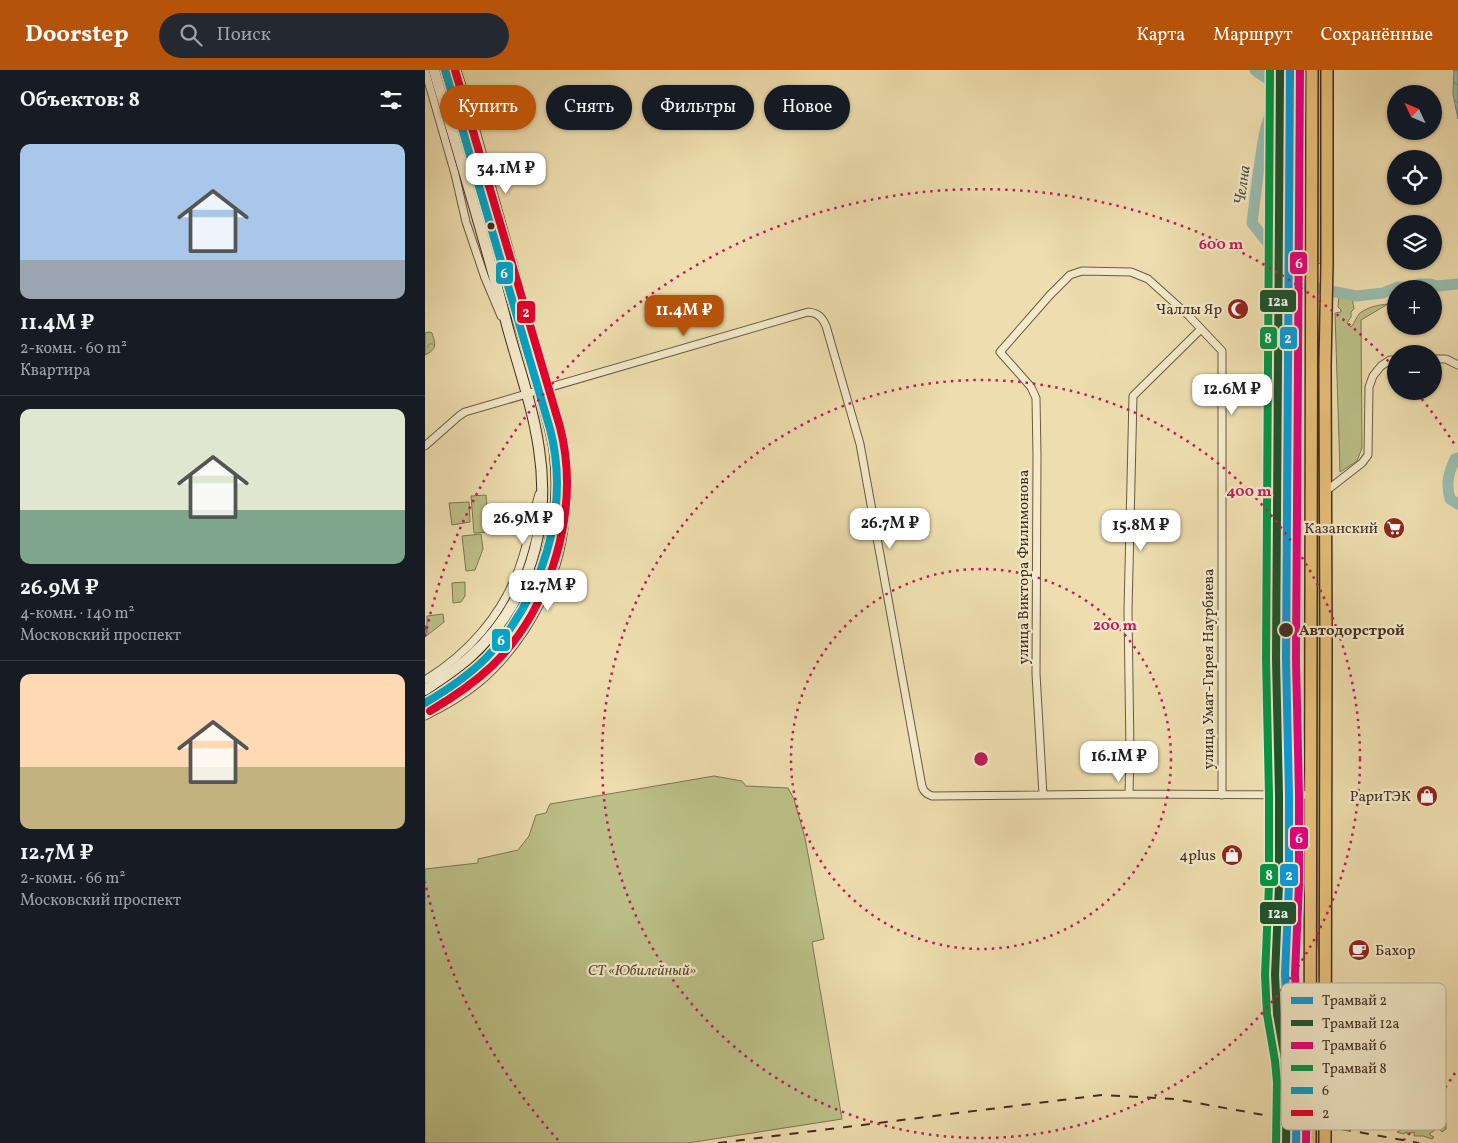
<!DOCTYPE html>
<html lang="ru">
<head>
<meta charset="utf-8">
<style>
  :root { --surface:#171b24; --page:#242831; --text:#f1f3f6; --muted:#9ea1a6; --line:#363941; --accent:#b45309 }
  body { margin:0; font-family:Vollkorn,serif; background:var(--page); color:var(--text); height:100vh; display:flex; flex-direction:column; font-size:19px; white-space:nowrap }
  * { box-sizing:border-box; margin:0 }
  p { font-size:16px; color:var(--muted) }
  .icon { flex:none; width:28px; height:28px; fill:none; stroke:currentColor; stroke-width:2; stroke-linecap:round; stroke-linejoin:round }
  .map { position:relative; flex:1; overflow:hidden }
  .panel { display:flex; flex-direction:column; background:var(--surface); width:425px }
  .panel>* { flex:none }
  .hud { position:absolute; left:15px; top:15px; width:475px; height:45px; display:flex; gap:10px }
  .needle { width:32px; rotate:314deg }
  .controls { position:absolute; left:962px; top:15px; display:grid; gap:10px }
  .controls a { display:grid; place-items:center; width:55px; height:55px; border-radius:50%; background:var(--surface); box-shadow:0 1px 4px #0004; font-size:25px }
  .price { position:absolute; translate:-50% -42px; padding:0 11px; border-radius:10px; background:#fff; color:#222; font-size:16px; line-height:32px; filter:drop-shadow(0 1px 2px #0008) }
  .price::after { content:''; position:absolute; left:50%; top:30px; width:15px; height:11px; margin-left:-8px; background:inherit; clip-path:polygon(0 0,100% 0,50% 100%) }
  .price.selected { background:var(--accent); color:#fff }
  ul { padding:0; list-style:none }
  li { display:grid; align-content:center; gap:10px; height:265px; padding:0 20px }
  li+li { border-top:1px solid var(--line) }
  li span { display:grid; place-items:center; height:155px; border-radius:10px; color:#555 }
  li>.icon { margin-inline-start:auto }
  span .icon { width:90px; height:90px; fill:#fffc; stroke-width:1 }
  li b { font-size:21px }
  h2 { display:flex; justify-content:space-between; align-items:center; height:60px; padding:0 20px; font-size:21px }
  .chip { padding:0 18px; border-radius:22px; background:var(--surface); box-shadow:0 1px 4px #0004; font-size:18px; line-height:45px }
  .chip.selected { background:var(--accent); color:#fff }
  header { display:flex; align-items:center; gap:30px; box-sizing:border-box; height:70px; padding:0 25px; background:var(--accent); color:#fff }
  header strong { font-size:24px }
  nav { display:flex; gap:28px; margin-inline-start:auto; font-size:18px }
  .search { width:350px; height:45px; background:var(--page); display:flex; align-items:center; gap:12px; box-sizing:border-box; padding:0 18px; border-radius:28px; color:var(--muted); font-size:19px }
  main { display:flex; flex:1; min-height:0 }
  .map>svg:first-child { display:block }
  .green { fill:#bcc088; stroke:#7e7654 }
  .forest { fill:url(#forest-firs); stroke:#7e7654 }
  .park { fill:url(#park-crowns); stroke:#7e7654 }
  .water { fill:url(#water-ripples); stroke:#768275 }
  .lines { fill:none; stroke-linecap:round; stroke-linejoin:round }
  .river { stroke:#99bcae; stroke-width:11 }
  .minor-casing { stroke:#6c5844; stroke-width:9 }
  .secondary-casing { stroke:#412c20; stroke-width:12 }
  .primary-casing { stroke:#412c20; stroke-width:14 }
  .minor { stroke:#f4eacb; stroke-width:7 }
  .secondary { stroke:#f4eacb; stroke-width:10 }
  .primary { stroke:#e7bf78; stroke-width:11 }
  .rail { stroke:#412c20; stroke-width:2; stroke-dasharray:9 9; stroke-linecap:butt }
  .bus-1-casing { stroke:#f4eacb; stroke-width:11 }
  .bus-2-casing { stroke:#f4eacb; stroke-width:11 }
  .bus-1 { stroke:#03a3c5; stroke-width:8 }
  .bus-2 { stroke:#e4002b; stroke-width:8 }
  .tram-1-casing { stroke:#f4eacb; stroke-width:11 }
  .tram-2-casing { stroke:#f4eacb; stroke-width:11 }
  .tram-3-casing { stroke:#f4eacb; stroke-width:11 }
  .tram-4-casing { stroke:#f4eacb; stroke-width:11 }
  .tram-1 { stroke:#099adc; stroke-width:8 }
  .tram-2 { stroke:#1b522b; stroke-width:8 }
  .tram-3 { stroke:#e5007d; stroke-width:8 }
  .tram-4 { stroke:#009746; stroke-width:8 }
  .ring { fill:none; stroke:#c2185b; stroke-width:2.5; stroke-dasharray:2.5 5 }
  .bus-dot { fill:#412c20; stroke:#f4eacb; stroke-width:2 }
  .labels { text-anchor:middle; stroke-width:4.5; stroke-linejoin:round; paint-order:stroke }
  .poi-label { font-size:15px; fill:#412c20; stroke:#f4eacb; text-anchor:end }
  .street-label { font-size:15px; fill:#412c20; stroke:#f4eacb }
  .stop-label { font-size:15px; font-weight:bold; fill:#412c20; stroke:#f4eacb; text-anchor:start }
  .park-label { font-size:15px; font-style:italic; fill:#5a4a35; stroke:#f4eacb }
  .water-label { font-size:16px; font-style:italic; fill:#575044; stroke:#f4eacb }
  .key { fill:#f4eacb; stroke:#beb198; stroke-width:1 }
  .key-label { font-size:14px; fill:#412c20 }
  .centre { fill:#c2185b; stroke:#f4eacb; stroke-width:2.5 }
  .ring-label { font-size:15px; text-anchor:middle; font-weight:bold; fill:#c2185b; stroke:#f4eacb; stroke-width:4.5; stroke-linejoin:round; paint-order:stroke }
  .line-badge { stroke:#f4eacb; stroke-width:2 }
  .badge-label { font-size:14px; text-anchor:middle; font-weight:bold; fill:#fff }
</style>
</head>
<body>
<header>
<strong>Doorstep</strong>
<div class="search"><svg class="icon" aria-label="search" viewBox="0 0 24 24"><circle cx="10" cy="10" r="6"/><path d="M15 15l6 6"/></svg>Поиск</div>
<nav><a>Карта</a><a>Маршрут</a><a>Сохранённые</a></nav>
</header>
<main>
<section class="panel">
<h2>Объектов: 8<svg class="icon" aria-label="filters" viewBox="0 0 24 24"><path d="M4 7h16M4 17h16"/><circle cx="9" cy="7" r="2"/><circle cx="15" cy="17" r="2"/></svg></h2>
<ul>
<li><span style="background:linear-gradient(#a9c7e8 75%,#9aa5b1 0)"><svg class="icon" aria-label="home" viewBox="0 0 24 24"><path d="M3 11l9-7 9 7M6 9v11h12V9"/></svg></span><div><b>11.4M ₽</b><p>2-комн. · 60 m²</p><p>Квартира</p></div></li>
<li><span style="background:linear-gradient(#dfe7d0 65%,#7fa58c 0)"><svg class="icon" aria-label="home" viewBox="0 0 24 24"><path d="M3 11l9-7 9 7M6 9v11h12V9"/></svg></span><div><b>26.9M ₽</b><p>4-комн. · 140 m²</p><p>Московский проспект</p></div></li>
<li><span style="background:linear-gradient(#ffd9b3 60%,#c2b280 0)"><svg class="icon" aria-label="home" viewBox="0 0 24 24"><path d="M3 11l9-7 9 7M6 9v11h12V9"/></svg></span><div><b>12.7M ₽</b><p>2-комн. · 66 m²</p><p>Московский проспект</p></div></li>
</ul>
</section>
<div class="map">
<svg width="1033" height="1073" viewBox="0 0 1033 1073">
  <defs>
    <pattern id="forest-firs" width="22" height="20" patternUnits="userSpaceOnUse" patternTransform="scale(1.25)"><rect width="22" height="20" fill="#bcc088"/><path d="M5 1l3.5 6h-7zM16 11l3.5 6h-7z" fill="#9a9c6f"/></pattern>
    <pattern id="park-crowns" width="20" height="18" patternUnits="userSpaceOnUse" patternTransform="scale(1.25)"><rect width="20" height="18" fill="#bcc088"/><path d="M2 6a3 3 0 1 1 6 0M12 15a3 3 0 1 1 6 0" fill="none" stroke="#9a9c6f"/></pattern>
    <pattern id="water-ripples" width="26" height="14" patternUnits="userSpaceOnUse" patternTransform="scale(1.25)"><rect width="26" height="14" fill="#99bcae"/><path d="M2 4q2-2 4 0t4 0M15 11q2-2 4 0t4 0" fill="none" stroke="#7e998d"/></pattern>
  </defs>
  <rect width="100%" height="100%" fill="#eedeaf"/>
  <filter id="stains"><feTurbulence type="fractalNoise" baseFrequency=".004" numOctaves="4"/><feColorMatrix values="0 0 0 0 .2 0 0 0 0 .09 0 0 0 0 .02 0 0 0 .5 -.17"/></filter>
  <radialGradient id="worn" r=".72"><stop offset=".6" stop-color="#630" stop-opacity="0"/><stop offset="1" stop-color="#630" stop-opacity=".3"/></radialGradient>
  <path class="green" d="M 893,0 L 896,0 L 896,193 L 893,194 Z
    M 914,225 L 927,227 L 929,239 L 926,242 L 926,247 L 922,253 L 926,257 C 930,253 931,247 935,243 C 943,237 953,235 963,234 L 936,250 L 937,378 L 932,391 L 915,402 L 910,243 L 916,242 L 916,240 L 913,237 Z
    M 892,283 L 893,283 L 893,319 L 895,344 L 895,907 L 894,907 L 894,885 L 892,864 Z
    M 61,425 L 64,462 L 49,463 L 46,426 Z
    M 44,432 L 45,452 L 27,455 L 24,433 Z
    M 56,464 L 58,479 L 50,500 L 41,501 L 37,466 Z
    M 40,512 L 40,526 L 36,532 L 28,533 L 27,513 Z
    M 18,544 L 19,552 L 0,567 L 0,555 L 2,563 L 2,546 Z
    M 289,706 L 317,711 L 321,716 L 363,718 L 369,729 L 380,768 L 399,869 L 387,872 L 417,1049 L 263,1073 L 0,1073 L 0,799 L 53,793 L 53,789 L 93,780 L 104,766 L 111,745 L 121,743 L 125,734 Z
    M 892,926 L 895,926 L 895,1073 L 891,1073 Z"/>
  <path class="forest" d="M 1003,1043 L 1005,1046 L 1011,1046 L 1011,1049 L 1013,1052 L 1018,1051 L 1021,1053 L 1021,1059 L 1017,1062 L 1012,1056 L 1009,1061 L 1005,1063 L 1005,1065 L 1009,1067 L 1007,1069 L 998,1066 L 989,1066 L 989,1062 L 982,1064 L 982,1062 L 978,1064 L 972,1062 L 976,1060 L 975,1058 L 976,1054 L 980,1055 L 986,1052 L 988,1054 L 991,1054 L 991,1051 L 997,1050 L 1000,1045 Z"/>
  <path class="park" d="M 4,262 L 7,263 C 11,275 12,279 0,285 L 0,263 Z"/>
  <path class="water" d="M 1029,0 L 1033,0 L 1033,49 L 1028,24 Z"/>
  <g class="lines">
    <path class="river" d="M 830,0 C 837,7 846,7 848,19 C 851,32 843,48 840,61 C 834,91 831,122 827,153 L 843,173 L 855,204 L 875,215 L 931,226 L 958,223 L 973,217 L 984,218 L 994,214 L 1005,214 L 1013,216 L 1033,214
      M 1033,388 L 1030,389 C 1023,404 1021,413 1025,429 L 1033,434"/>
    <g class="minor-casing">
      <path id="minor" d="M 0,0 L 30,104 L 41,152 L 60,208 L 76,246
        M 32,0 L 48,50 L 91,204 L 95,245
        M 1009,289 L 1021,289 L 1033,295
        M 0,376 L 34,346 L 40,342 L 383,242 C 393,243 397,247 401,256 L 435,374 L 496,711 C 497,719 499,723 507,726 L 704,724 L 887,725
        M 901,421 L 937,393 L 943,385 L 944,317 L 948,306 L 956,296 L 965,290 L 971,290
        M 0,610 C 43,584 77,545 94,498 C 103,474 107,448 114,424
        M 0,646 C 18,637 36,627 52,614 C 103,572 144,496 140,428 C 140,418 136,408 134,398
        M 704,724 L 705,682 L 703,541 L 708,326 L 776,259
        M 618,725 L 611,604 L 612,386 L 611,328 L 606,317 L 575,282 L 625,225 L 645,205 L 657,201 L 706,202 L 723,209 L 764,246 L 797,281 L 797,725"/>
    </g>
    <g class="secondary-casing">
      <path id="secondary" d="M 0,620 C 16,609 32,599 46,586 C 104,533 126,456 114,379 C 108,337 93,296 82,255 C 60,169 34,85 9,0
        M 0,633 C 91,586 141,487 130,385 C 129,371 125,358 121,344 C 110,298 93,253 80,207 C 60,138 42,69 20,0"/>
    </g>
    <g class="primary-casing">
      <path id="primary" d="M 885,1073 L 887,0
        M 900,1073 L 901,573 L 900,295 L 902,193 L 902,0"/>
    </g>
    <use href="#minor" class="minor"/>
    <use href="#secondary" class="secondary"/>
    <use href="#primary" class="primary"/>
    <path class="rail" d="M 293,1073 L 677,1025 L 750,1029 L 994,1073"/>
    <g class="bus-1-casing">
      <path id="bus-1" d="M 0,633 C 22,620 43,606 61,588 C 117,529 146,439 125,359 L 20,0"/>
    </g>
    <g class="bus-2-casing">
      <path id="bus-2" d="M 5,641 C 27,628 48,614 67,596 C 127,538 156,438 135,357 L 30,0"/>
    </g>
    <use href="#bus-1" class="bus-1"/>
    <use href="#bus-2" class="bus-2"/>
    <g class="tram-1-casing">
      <path id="tram-1" d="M 865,0 L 861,589 L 864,725 L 864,815 L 860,904 L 862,943 L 870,988 L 872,1011 L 871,1073"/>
    </g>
    <g class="tram-2-casing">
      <path id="tram-2" d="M 855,0 L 851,589 L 854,725 L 854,815 L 850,905 L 852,944 L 860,989 L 862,1011 L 861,1073"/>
    </g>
    <g class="tram-3-casing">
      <path id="tram-3" d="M 875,0 L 871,589 L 874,725 L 874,815 L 870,904 L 872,942 L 880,986 L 882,1010 L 881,1073"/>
    </g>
    <g class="tram-4-casing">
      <path id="tram-4" d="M 845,0 L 841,589 L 844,725 L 844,815 L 840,905 L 842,944 L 850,991 L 852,1012 L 851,1073"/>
    </g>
    <use href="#tram-1" class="tram-1"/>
    <use href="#tram-2" class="tram-2"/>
    <use href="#tram-3" class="tram-3"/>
    <use href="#tram-4" class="tram-4"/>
  </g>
  <g class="ring">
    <circle cx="556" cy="689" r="190"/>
    <circle cx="556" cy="689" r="379"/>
    <path d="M1030 1003A569 569 0 0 1 979 1070M133 1070A569 569 0 0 1 0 812M0 566A569 569 0 0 1 969 297M992 323A569 569 0 0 1 1030 375"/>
  </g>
  <defs>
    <g id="mosque-disc" transform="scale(1.125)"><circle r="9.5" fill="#8f2418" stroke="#f4eacb"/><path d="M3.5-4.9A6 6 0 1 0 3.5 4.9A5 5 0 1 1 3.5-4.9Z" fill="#fff"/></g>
    <g id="supermarket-disc" transform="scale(1.125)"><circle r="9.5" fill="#8f2418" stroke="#f4eacb"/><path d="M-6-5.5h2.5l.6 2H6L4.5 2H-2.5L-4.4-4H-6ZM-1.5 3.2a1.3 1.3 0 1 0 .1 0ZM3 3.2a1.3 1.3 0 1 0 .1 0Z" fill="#fff"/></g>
    <g id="shop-disc" transform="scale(1.125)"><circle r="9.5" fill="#8f2418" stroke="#f4eacb"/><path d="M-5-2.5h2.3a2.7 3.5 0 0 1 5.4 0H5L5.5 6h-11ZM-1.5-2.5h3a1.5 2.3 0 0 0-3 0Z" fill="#fff"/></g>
    <g id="cafe-disc" transform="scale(1.125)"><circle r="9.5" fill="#8f2418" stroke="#f4eacb"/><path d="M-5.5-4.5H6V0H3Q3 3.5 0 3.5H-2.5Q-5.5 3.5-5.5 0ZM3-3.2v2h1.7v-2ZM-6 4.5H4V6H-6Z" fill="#fff"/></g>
  </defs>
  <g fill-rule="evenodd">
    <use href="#mosque-disc" x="813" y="239"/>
    <use href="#supermarket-disc" x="969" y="458"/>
    <use href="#shop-disc" x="1002" y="726"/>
    <use href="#shop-disc" x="807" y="785"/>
    <use href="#cafe-disc" x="934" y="880"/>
  </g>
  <g class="bus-dot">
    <circle cx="66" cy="156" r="4.5"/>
    <circle cx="861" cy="560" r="8"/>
  </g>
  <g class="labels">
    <g class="poi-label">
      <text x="797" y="244">Чаллы Яр</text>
      <text x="953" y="463">Казанский</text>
      <text x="986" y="731">РариТЭК</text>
      <text x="791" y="790">4plus</text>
      <text x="950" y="885" text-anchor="start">Бахор</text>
    </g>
    <g class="street-label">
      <text transform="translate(598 497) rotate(-90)" y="5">улица Виктора Филимонова</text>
      <text transform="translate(783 599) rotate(-90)" y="5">улица Умат-Гирея Наурбиева</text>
    </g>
    <g class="stop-label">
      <text x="874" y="565">Автодорстрой</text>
    </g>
    <g class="park-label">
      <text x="217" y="905">СТ «Юбилейный»</text>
    </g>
    <g class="water-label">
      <text transform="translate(816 115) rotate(-82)" y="6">Челна</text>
    </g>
  </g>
  <rect x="856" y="913" width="165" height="147" rx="8" class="key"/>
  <rect x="866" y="927" width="22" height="7" fill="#099adc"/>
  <rect x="866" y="950" width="22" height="6" fill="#1b522b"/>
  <rect x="866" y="972" width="22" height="7" fill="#e5007d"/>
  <rect x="866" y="995" width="22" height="6" fill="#009746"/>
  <rect x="866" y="1017" width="22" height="7" fill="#03a3c5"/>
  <rect x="866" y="1040" width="22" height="6" fill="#e4002b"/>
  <g class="key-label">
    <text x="897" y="935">Трамвай 2</text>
    <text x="897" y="958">Трамвай 12а</text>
    <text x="897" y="980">Трамвай 6</text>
    <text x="897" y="1003">Трамвай 8</text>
    <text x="897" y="1025">6</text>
    <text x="897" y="1048">2</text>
  </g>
  <circle cx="556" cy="689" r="8" class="centre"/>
  <g class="ring-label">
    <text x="796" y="179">600 m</text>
    <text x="824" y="426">400 m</text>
    <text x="690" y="560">200 m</text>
  </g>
  <g class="line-badge">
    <rect x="864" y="181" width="19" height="24" rx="5" fill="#e5007d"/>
    <rect x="70" y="191" width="19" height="24" rx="5" fill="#03a3c5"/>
    <rect x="834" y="219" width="38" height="24" rx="5" fill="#1b522b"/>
    <rect x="91" y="230" width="20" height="24" rx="5" fill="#e4002b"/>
    <rect x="834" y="256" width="19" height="24" rx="5" fill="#009746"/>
    <rect x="854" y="256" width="19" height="24" rx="5" fill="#099adc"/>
    <rect x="66" y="558" width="20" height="24" rx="5" fill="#03a3c5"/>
    <rect x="864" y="756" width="20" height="24" rx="5" fill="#e5007d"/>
    <rect x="834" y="793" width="20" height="24" rx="5" fill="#009746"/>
    <rect x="854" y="793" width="20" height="24" rx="5" fill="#099adc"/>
    <rect x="834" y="831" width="38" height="24" rx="5" fill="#1b522b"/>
  </g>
  <g class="badge-label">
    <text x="874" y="198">6</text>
    <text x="79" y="208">6</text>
    <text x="853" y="236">12а</text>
    <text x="101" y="247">2</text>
    <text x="843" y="273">8</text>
    <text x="863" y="273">2</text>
    <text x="76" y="575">6</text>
    <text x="874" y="773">6</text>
    <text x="844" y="810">8</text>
    <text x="864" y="810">2</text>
    <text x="853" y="848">12а</text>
  </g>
  <rect width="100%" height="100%" filter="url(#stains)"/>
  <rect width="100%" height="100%" fill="url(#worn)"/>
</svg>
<div class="controls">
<a><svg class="needle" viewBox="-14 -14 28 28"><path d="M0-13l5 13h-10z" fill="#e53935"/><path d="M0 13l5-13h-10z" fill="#9ea1a6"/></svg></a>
<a><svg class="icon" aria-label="locate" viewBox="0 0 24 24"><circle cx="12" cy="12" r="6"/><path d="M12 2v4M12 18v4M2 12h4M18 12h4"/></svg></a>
<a><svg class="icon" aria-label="layers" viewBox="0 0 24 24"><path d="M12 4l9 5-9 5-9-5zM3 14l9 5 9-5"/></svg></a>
<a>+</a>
<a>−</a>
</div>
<b class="price" style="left:81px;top:125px">34.1M ₽</b>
<b class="price selected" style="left:259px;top:267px">11.4M ₽</b>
<b class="price" style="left:807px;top:346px">12.6M ₽</b>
<b class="price" style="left:98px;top:475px">26.9M ₽</b>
<b class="price" style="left:465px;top:480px">26.7M ₽</b>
<b class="price" style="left:716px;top:482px">15.8M ₽</b>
<b class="price" style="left:123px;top:542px">12.7M ₽</b>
<b class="price" style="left:694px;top:713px">16.1M ₽</b>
<div class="hud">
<a class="chip selected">Купить</a>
<a class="chip">Снять</a>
<a class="chip">Фильтры</a>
<a class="chip">Новое</a>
</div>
</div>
</main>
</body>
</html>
